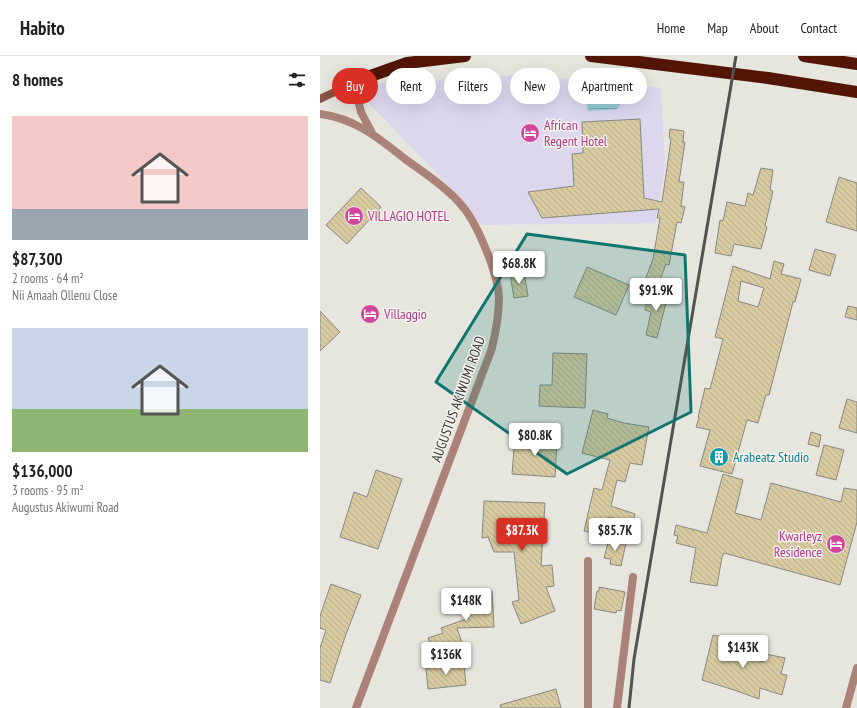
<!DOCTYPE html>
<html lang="en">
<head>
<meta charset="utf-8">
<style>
  :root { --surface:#fff; --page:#f6f6f6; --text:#202124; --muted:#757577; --line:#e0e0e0; --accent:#d93025 }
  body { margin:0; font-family:"PT Sans Narrow",sans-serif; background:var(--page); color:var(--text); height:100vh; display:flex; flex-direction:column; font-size:15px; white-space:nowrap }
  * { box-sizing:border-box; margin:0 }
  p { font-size:13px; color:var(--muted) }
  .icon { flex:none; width:22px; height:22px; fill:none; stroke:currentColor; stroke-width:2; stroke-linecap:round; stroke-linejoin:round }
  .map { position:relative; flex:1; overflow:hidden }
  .sheet { display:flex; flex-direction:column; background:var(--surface); width:320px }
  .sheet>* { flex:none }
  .guide { position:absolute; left:12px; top:12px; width:380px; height:36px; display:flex; gap:8px }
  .price { position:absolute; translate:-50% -34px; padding:0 9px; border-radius:4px; background:#fff; color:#222; font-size:13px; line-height:26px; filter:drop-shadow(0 1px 2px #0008) }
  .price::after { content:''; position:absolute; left:50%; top:24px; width:12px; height:9px; margin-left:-6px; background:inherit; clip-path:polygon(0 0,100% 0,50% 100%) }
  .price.on { background:var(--accent); color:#fff }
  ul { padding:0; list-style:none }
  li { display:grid; align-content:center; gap:8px; height:212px; padding:0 12px }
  li span { display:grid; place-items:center; height:124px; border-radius:0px; color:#555 }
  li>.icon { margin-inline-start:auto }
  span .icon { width:72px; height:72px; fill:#fffc; stroke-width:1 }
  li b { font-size:17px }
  h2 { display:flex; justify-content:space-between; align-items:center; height:48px; padding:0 12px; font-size:17px }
  .chip { padding:0 14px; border-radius:18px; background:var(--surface); box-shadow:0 4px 16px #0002; font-size:14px; line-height:36px }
  .chip.on { background:var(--accent); color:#fff }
  header { display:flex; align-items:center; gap:24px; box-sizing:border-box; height:56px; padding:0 20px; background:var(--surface); border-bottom:1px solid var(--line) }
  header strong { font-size:19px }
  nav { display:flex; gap:22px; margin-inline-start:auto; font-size:14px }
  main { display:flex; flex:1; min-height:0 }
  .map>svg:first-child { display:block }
  .commercial { fill:#dcd7ed }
  .water { fill:url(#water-rules) }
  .building { fill:url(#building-back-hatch); stroke:#898782; fill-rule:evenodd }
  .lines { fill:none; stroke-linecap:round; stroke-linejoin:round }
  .street { stroke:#aa8277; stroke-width:8 }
  .secondary { stroke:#8a5243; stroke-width:8 }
  .highway { stroke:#531606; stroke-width:12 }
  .rail { stroke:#53524f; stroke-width:3 }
  .marked { fill:#0f766e; fill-opacity:0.2; stroke:#0f766e; stroke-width:3; stroke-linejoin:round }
  .labels { text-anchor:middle; stroke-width:3; stroke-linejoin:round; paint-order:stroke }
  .hotel-label { font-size:14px; fill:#b23c85; stroke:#f4f2eb; text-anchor:start }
  .street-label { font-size:14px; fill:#383735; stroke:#f4f2eb }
  .culture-label { font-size:14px; fill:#0d838f; stroke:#f4f2eb; text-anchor:start }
</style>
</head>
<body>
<header>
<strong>Habito</strong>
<nav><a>Home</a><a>Map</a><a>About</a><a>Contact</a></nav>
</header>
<main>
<section class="sheet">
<h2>8 homes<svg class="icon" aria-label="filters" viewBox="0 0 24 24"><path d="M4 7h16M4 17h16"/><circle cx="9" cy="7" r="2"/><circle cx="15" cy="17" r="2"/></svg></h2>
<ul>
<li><span style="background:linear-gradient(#f6c9c9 75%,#9aa5b1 0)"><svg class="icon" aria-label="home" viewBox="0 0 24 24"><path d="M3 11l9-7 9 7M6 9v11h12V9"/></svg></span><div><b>$87,300</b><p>2 rooms · 64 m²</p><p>Nii Amaah Ollenu Close</p></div></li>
<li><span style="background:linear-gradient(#c9d6e8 65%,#8fb573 0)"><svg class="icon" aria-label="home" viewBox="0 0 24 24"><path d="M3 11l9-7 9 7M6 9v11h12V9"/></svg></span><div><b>$136,000</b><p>3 rooms · 95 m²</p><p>Augustus Akiwumi Road</p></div></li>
</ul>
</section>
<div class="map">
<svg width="537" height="652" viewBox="0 0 537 652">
  <defs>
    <pattern id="water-rules" width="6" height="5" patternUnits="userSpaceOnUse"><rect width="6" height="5" fill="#96ced4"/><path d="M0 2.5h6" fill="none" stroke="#7ba8ad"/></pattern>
    <pattern id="building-back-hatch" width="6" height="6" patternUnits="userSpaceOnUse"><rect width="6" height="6" fill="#d7caa0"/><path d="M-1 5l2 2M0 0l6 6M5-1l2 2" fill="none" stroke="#b9ae8a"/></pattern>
  </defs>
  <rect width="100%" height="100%" fill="#e6e5de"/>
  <path class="commercial" d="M 203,19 L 341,32 L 345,111 L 335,167 L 161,169 L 131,132 L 44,42 L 61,27 Z"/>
  <path class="water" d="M 266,38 L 297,38 L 302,46 L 297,53 L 268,55 Z"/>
  <path class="building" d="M 320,63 L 324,142 L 342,146 L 348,105 L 351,83 L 349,82 L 350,73 L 364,75 L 363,86 L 365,86 L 359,126 L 364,126 L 361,150 L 365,151 L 361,167 L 357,166 L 349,209 L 346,208 L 337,232 L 324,227 L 333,203 L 340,162 L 337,162 L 339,153 L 222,162 L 208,136 L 254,130 L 252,98 L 263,97 L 262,66 Z
    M 441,112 L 453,114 L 450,134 L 453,135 L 445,170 L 447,171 L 441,193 L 414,188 L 411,200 L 395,197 L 400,164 L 403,165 L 407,146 L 425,150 L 428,137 L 433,139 Z
    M 519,121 L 537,127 L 537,175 L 506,166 Z
    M 41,132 L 61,151 L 27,188 L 6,169 Z
    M 495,193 L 516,199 L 510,220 L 489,214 Z
    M 454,205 L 464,208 L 461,218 L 481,223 L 475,246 L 473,246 L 449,339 L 446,339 L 438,367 L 427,364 L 412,418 L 380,410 L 390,374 L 376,371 L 379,362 L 378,361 L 385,332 L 390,333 L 403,283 L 395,281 L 413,210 L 450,223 ZM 421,225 L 444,232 L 438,251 L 418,245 Z
    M 267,211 L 309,229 L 296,259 L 254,241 Z
    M 204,216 L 208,240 L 194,242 L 190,218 Z
    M 330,234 L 348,239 L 337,282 L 326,279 L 331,256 L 325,254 Z
    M 528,250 L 537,252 L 537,264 L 525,261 Z
    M 0,255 L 20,276 L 0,295 Z
    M 233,297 L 267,298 L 265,352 L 219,350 L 220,329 L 232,329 Z
    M 527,343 L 537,346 L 537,377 L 519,372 Z
    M 273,354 L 288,358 L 287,362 L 304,367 L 329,371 L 322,409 L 310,407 L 305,426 L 297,424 L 291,450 L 315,458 L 312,468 L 289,461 L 284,479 L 264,475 L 274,432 L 282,434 L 290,404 L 262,397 Z
    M 491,376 L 501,379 L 499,391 L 488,388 Z
    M 195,381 L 237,384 L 235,421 L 192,418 Z
    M 504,389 L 524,394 L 516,424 L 496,419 Z
    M 56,414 L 82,423 L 58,493 L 20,481 L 34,436 L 47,441 Z
    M 403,418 L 423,424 L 415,457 L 441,464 L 451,427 L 521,446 L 524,432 L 537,434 L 537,466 L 520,529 L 404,497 L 402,501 L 397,530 L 370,526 L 376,492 L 356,487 L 358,480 L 354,479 L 356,469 L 387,477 Z
    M 164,445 L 225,447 L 221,510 L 232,509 L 234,530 L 226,531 L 235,555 L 201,568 L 192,546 L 199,544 L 194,496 L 174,496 L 168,481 L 162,482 Z
    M 289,483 L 306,487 L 301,510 L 290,508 L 291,503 L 284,502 Z
    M 11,528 L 41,539 L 25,581 L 10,627 L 0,624 L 0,592 L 6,574 L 0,572 L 0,560 Z
    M 279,531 L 305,536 L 301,555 L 297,554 L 296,557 L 274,553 L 277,535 L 279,535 Z
    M 172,535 L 174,571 L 137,572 L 143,590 L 115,601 L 108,582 L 123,577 L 121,572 L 146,563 L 145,536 Z
    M 393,579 L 426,586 L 423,598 L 443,606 L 446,598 L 465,602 L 461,618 L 467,619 L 462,639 L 440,632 L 439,643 L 414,634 L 382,624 Z
    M 144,608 L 146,629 L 108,633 L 106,612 Z
    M 236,633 L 241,652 L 181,652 L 180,649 Z"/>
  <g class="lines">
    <path class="street" d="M 42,23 L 39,48 L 41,56 L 52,77
      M 0,58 C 34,62 59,82 85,103 C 104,117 129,133 143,151 C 158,169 178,218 179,241 C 179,260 176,275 172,292 L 36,652
      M 268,505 L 268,652
      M 297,652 L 313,521
      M 526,652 L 537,612"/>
    <path class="secondary" d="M 0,43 L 42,23"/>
    <path class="highway" d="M 271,0 L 448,22 L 537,36
      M 484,0 L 537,8
      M 42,23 L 87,7 L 145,0"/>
    <path class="rail" d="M 309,652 L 314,603 L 416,0"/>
  </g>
  <path class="marked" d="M 207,178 L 365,199 L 371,356 L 247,418 L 116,326 Z"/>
  <defs>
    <g id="hotel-disc" transform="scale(1)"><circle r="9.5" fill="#d1479c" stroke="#f4f2eb"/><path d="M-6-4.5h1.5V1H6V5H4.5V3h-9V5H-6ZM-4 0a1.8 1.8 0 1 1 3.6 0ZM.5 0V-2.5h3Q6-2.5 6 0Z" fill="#fff"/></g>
    <g id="building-disc" transform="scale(1)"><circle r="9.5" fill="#0f9aa8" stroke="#f4f2eb"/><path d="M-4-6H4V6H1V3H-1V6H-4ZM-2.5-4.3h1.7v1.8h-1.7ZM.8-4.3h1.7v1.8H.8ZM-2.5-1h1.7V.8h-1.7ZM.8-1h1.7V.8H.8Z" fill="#fff"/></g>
  </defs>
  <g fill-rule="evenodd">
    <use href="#hotel-disc" x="210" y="77"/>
    <use href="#hotel-disc" x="34" y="160"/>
    <use href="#hotel-disc" x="50" y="258"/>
    <use href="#building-disc" x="399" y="401"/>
    <use href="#hotel-disc" x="516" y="488"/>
  </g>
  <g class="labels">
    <g class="hotel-label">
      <text x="224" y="74">African<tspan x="224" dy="16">Regent Hotel</tspan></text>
      <text x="48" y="165">VILLAGIO HOTEL</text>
      <text x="64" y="263">Villaggio</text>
      <text x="502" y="485" text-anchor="end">Kwarleyz<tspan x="502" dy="16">Residence</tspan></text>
    </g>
    <g class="street-label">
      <text transform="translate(138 343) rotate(-70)" y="5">AUGUSTUS AKIWUMI ROAD</text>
    </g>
    <g class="culture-label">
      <text x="413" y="406">Arabeatz Studio</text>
    </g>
  </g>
</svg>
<b class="price" style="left:199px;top:229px">$68.8K</b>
<b class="price" style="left:336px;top:256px">$91.9K</b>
<b class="price" style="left:215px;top:401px">$80.8K</b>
<b class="price on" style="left:202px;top:496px">$87.3K</b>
<b class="price" style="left:295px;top:496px">$85.7K</b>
<b class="price" style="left:146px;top:566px">$148K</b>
<b class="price" style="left:423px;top:613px">$143K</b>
<b class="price" style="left:126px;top:620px">$136K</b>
<div class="guide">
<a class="chip on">Buy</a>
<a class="chip">Rent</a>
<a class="chip">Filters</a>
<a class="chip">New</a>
<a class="chip">Apartment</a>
</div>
</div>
</main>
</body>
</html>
